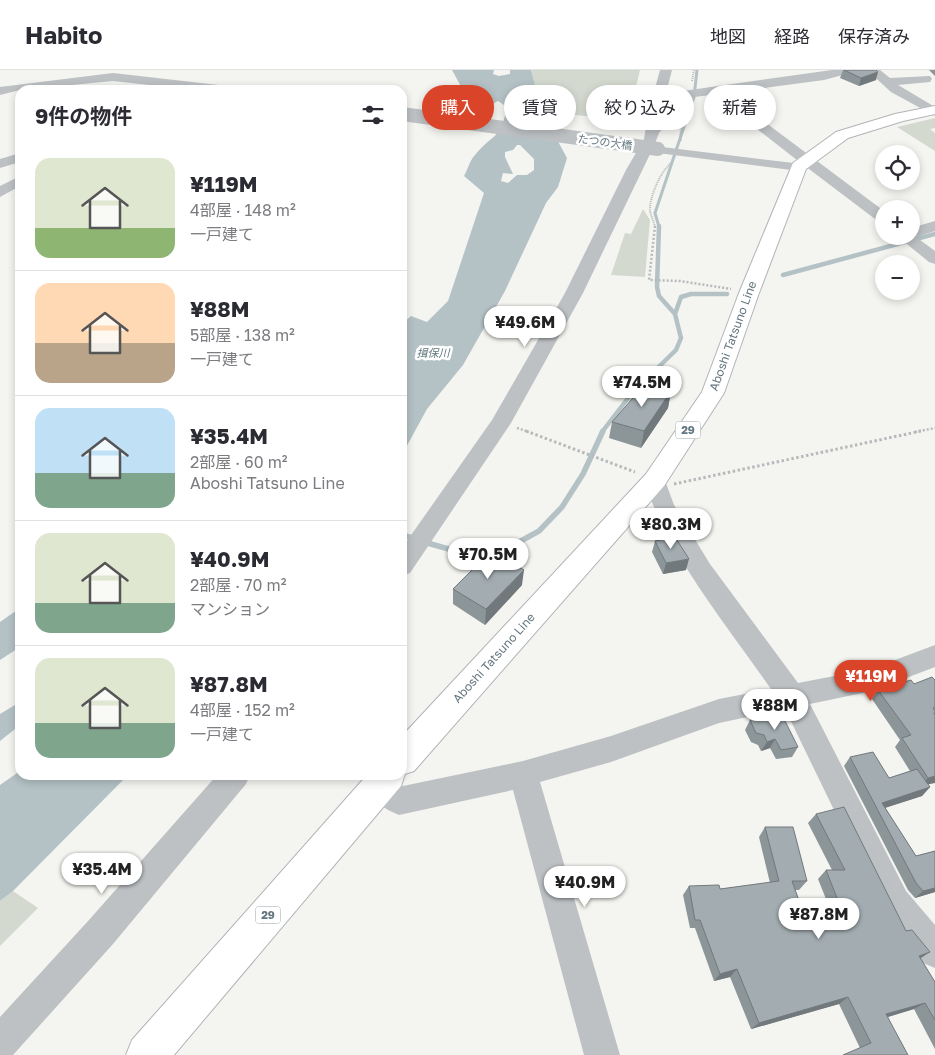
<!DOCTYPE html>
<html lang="ja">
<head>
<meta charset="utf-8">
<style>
  :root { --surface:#fff; --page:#f7f7f7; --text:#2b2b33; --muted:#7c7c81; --line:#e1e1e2; --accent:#da452a }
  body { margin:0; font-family:"Golos Text","Noto Sans JP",sans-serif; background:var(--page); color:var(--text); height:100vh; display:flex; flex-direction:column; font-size:19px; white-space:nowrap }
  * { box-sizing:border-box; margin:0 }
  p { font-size:16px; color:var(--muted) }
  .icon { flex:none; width:28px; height:28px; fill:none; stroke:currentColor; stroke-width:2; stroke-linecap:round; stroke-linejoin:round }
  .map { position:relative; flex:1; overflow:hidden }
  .side { position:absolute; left:15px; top:15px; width:392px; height:695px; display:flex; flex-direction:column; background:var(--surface); border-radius:15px; box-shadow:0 2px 8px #0003 }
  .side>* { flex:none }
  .guide { position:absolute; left:422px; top:15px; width:438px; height:45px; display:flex; gap:10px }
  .controls { position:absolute; left:875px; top:75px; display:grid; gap:10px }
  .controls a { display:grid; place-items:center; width:45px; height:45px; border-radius:50%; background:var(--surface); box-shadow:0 2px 8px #0003; font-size:25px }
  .price { position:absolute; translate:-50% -42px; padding:0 11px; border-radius:18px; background:#fff; color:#222; font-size:16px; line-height:32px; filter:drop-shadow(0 1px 2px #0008) }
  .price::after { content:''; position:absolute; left:50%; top:30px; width:15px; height:11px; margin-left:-8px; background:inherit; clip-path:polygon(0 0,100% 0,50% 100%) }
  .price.on { background:var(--accent); color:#fff }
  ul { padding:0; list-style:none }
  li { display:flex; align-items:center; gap:15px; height:125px; padding:0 20px }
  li+li { border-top:1px solid var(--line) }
  li span { display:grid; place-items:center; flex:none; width:140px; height:100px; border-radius:15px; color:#555 }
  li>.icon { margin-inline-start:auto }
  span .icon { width:60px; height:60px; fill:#fffc; stroke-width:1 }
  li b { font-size:21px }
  h2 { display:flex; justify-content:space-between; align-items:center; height:60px; padding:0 20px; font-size:21px }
  .pill { padding:0 18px; border-radius:22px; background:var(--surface); box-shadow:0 2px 8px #0003; font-size:18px; line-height:45px }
  .pill.on { background:var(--accent); color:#fff }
  header { display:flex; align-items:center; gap:30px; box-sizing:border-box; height:70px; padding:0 25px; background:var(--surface); border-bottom:1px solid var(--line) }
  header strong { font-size:24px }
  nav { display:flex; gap:28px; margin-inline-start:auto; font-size:18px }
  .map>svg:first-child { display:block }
  .green { fill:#d4d9d0 }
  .water { fill:#b4c2c5; fill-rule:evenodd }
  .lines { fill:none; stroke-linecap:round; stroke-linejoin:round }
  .stream-far2 { stroke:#b4c2c5; stroke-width:3 }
  .stream-far1 { stroke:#b4c2c5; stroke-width:4.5 }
  .stream { stroke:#b4c2c5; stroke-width:5.5 }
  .major-casing { stroke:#b0b5b8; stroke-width:2 }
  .path-far2 { stroke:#b7babc; stroke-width:2; stroke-dasharray:1 1; stroke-linecap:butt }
  .path-far1 { stroke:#b7babc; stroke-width:2.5; stroke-dasharray:2 2; stroke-linecap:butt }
  .path { stroke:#b7babc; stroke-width:3; stroke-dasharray:2.5 2.5; stroke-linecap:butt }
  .minor { fill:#bdc1c4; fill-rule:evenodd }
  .major { fill:#fff; fill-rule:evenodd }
  .minor-bridge { stroke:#bdc1c4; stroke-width:14 }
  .wall { fill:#8c9598 }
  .shaded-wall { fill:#72797c }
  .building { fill:#a3adb1; stroke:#72797c }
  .labels { text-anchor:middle; stroke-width:5; stroke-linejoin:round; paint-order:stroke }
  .far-street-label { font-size:11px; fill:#647680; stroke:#fff }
  .far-water-label { font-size:11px; font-style:italic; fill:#60787e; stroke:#fff }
  .shield { fill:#fff; stroke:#929fa6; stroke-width:1 }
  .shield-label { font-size:11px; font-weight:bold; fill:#647680 }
  .street-label { font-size:12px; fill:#647680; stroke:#fff }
</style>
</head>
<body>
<header>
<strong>Habito</strong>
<nav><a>地図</a><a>経路</a><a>保存済み</a></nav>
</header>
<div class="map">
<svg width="935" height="985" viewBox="0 0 935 985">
  <rect width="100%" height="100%" fill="#f4f4f0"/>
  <path class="green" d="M 531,0 L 640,0 L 637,13 L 620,49 L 542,42 Z
    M 935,48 L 935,58 L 930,59 L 935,63 L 935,81 L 897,57 Z
    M 643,139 L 650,150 L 645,207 L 611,205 L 625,163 L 631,164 Z
    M 13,821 L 38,838 L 0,876 L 0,831 Z"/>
  <path class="water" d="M 452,0 L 494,0 L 493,4 L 499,6 L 510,4 L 510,0 L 531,0 L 542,42 L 567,88 L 558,117 L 546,133 L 505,221 L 463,295 L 427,339 L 403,383 L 403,253 L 411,246 L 427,252 L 448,231 L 484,123 L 464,106 C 468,99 470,90 475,85 C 494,62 500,71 507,37 L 498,31 L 489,36 L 477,38 L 477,34 L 463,32 L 455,26 L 464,22 ZM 517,75 L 520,75 L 534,89 L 534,100 L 527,105 L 517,105 L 508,113 L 501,111 L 503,103 L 513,104 L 505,87 L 505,82 L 513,80 Z
    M 20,538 L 20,577 L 0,590 L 0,552 Z
    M 20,632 L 20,655 L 0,671 L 0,644 Z
    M 20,701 L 20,705 L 128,705 L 13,821 L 0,831 L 0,715 Z"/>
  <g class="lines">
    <path class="stream-far2" d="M 659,157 L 655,143 L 694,27 L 697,0"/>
    <path class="stream-far1" d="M 659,156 L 657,217 L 659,226 L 675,244
      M 783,205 L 935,164
      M 602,362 L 632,323 L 676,280 L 681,268 L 675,244 L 681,227 L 691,224 L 727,224"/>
    <path class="stream" d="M 402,465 L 416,469
      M 424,472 L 459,482 L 485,484 L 519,472 L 539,461 L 562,437 L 583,404 L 603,361"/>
    <g class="major-casing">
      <path id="major" d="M 935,36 L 935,44 L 903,51 L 848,68 L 806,99 L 759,223 L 724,323 L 664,416 L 414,701 L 405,704 L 401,716 L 174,985 L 126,985 L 132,970 L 367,705 L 402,705 L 402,666 L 646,404 L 702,322 L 739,223 L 793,93 L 836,62 L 895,44 Z"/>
    </g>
    <path class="path-far2" d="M 692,11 L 694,0
      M 681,71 L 680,64 L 684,48
      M 655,157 C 654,152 651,146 650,141 C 649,127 661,101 671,93"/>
    <path class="path-far1" d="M 655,156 L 649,210 L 680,211 L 731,219
      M 517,358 L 529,362
      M 915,362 L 935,358"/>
    <path class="path" d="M 526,361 L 635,402
      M 674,414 L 921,361"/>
    <path class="minor" d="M 660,0 L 672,0 L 661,43 L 679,22 L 683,21 L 832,0 L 852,0 L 850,3 L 824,10 L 726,23 L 884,141 L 884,154 L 879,152 L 805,96 L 804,100 L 799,101 L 658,83 L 652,80 L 583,223 L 511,353 L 410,503 L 402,506 L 402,478 L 492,350 L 565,223 L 626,100 L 644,69 L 649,40 ZM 710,25 L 716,27 L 802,94 L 654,76 L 659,63 L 687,28 Z
      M 867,0 L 880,0 L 890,8 L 930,6 L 932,9 L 930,12 L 898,15 L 935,37 L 935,46 L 891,22 Z
      M 113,3 L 227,16 L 233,20 L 195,20 L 113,11 L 20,20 L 0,25 L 0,17 Z
      M 20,83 L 20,92 L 0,98 L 0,89 Z
      M 20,106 L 20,116 L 0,127 L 0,116 Z
      M 935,151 L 935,161 L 916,167 L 935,181 L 935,194 L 929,192 L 897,166 L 911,166 L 911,158 Z
      M 655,402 L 663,405 L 674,435 L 710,494 L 798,613 L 871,599 L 935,575 L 935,597 L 872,621 L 810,634 L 906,821 L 935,855 L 935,898 L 923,893 L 884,843 L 785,639 L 719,653 L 611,692 L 540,712 L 620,985 L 584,985 L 513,720 L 399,745 C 384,739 371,730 364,716 L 369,706 C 383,702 392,708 403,716 L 523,691 L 611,666 L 719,629 L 771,619 C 728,557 666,482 644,410 L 647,405 Z
      M 217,705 L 250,705 L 246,714 L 113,874 L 13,985 L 0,985 L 0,947 L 89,850 Z"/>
    <use href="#major" class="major"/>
    <path class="minor-bridge" d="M 402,44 L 658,79"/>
  </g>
  <path class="wall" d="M 843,0 L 876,0 L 876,10 L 859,16 L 840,8 Z
    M 929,0 L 935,0 L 935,6 Z
    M 671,321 L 668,338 L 641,378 L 609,368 L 612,352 Z
    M 655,471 L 686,500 L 663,504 L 652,482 Z
    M 522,515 L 485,555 L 453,534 L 453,519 Z
    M 935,610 L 935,644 L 928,714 L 930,717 L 922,726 L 885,738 L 916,786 L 935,781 L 935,822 L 915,828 L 908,820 L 844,696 L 850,687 L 889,708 L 910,701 L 895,677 L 900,670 L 872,629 L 878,620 L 914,614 Z
    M 750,650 L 798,677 L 792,687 L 776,689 L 770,678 L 761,681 L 758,675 L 751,672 L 745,660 Z
    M 816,744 L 906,861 L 921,889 L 935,912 L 935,979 L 914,939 L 887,947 L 908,985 L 860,978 L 839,934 L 751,959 L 730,907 L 714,911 L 695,858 L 690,858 L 683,825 L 689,816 L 720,819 L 770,813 L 759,767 L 765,757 L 807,811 L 799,820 L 795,820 L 807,853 L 834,849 L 818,809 L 826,800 L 832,800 L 808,753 Z"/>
  <path class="shaded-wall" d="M 878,2 L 876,10 L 859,16 L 861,8 Z
    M 671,321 L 668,338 L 641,378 L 644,361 Z
    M 689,489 L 686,500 L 663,504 L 666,493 Z
    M 524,500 L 522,515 L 485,555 L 486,539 Z
    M 775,669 L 770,678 L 761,681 L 767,672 Z
    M 935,706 L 935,713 L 920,716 L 928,708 Z
    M 930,717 L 922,726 L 878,740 L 882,733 Z
    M 935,818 L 935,822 L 915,828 L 923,821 Z
    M 930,882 L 918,890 L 919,886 Z
    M 737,899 L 730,907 L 714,911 L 720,904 Z
    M 848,927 L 839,934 L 751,959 L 759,953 Z
    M 925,933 L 914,939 L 875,951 L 886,944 Z"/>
  <path class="building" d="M 844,0 L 876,0 L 878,2 L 861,8 Z
    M 645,314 L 671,321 L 644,361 L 612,352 Z
    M 675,467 L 689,489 L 666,493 L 655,471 Z
    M 491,481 L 524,500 L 486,539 L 453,519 Z
    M 932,607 L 935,610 L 935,637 L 933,638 L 935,641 L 935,643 L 934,643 L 935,645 L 935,706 L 928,708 L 902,668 L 911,665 L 878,620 L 911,610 L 914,614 Z
    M 781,643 L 798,677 L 781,680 L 775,669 L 767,672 L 764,665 L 756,663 L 750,650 Z
    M 873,682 L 889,708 L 917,699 L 930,717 L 882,733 L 916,786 L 935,781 L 935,818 L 923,821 L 916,813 L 850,687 Z
    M 844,737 L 906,861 L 912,860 L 930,882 L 919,886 L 935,912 L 935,950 L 925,933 L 886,944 L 908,985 L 843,985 L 871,973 L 848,927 L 759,953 L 737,899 L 720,904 L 700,850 L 695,850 L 689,816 L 719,815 L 720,819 L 779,811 L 765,757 L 793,757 L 807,811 L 792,811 L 807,853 L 845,848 L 826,800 L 845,800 L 816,744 Z"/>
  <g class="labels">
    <g class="far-street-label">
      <text transform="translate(605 72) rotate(8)" y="4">たつの大橋</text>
    </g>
    <g class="far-water-label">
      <text x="433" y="287">揖保川</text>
    </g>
    <g class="shield">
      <rect x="675.5" y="351.5" width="25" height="17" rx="4"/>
      <rect x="255.5" y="836.5" width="25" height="17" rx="4"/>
    </g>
    <g class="shield-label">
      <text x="688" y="364">29</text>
      <text x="268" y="849">29</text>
    </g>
    <g class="street-label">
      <text transform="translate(733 266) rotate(-70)" y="4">Aboshi Tatsuno Line</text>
      <text transform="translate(494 588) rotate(-48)" y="4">Aboshi Tatsuno Line</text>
    </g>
  </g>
</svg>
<div class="controls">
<a><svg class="icon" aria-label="locate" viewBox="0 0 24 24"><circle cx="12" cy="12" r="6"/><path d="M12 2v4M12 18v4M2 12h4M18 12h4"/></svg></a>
<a>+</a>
<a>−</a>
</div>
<b class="price" style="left:525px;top:278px">¥49.6M</b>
<b class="price" style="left:642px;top:338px">¥74.5M</b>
<b class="price" style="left:671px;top:480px">¥80.3M</b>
<b class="price" style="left:488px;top:510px">¥70.5M</b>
<b class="price on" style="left:871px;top:632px">¥119M</b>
<b class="price" style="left:775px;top:661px">¥88M</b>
<b class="price" style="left:102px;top:825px">¥35.4M</b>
<b class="price" style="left:585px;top:838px">¥40.9M</b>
<b class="price" style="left:819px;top:870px">¥87.8M</b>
<div class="guide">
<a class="pill on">購入</a>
<a class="pill">賃貸</a>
<a class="pill">絞り込み</a>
<a class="pill">新着</a>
</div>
<section class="side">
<h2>9件の物件<svg class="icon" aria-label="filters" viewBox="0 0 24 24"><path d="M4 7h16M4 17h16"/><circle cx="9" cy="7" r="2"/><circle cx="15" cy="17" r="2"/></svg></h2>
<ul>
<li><span style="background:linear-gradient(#dfe7d0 70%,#8fb573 0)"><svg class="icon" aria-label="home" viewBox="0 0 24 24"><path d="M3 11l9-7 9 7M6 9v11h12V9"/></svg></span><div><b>¥119M</b><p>4部屋 · 148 m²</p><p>一戸建て</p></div></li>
<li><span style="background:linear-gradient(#ffd9b3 60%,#b9a48a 0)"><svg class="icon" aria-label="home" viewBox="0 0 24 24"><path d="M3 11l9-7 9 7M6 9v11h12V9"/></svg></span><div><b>¥88M</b><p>5部屋 · 138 m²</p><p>一戸建て</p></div></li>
<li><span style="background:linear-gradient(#bfe0f5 65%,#7fa58c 0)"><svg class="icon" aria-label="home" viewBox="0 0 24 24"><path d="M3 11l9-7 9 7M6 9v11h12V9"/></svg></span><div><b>¥35.4M</b><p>2部屋 · 60 m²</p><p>Aboshi Tatsuno Line</p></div></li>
<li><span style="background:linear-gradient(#dfe7d0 70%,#7fa58c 0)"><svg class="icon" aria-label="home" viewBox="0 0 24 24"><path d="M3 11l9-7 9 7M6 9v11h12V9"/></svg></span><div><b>¥40.9M</b><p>2部屋 · 70 m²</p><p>マンション</p></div></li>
<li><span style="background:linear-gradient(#dfe7d0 65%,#7fa58c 0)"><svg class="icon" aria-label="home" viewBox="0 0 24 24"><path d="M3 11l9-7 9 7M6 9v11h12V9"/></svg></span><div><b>¥87.8M</b><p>4部屋 · 152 m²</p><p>一戸建て</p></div></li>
</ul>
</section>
</div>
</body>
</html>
